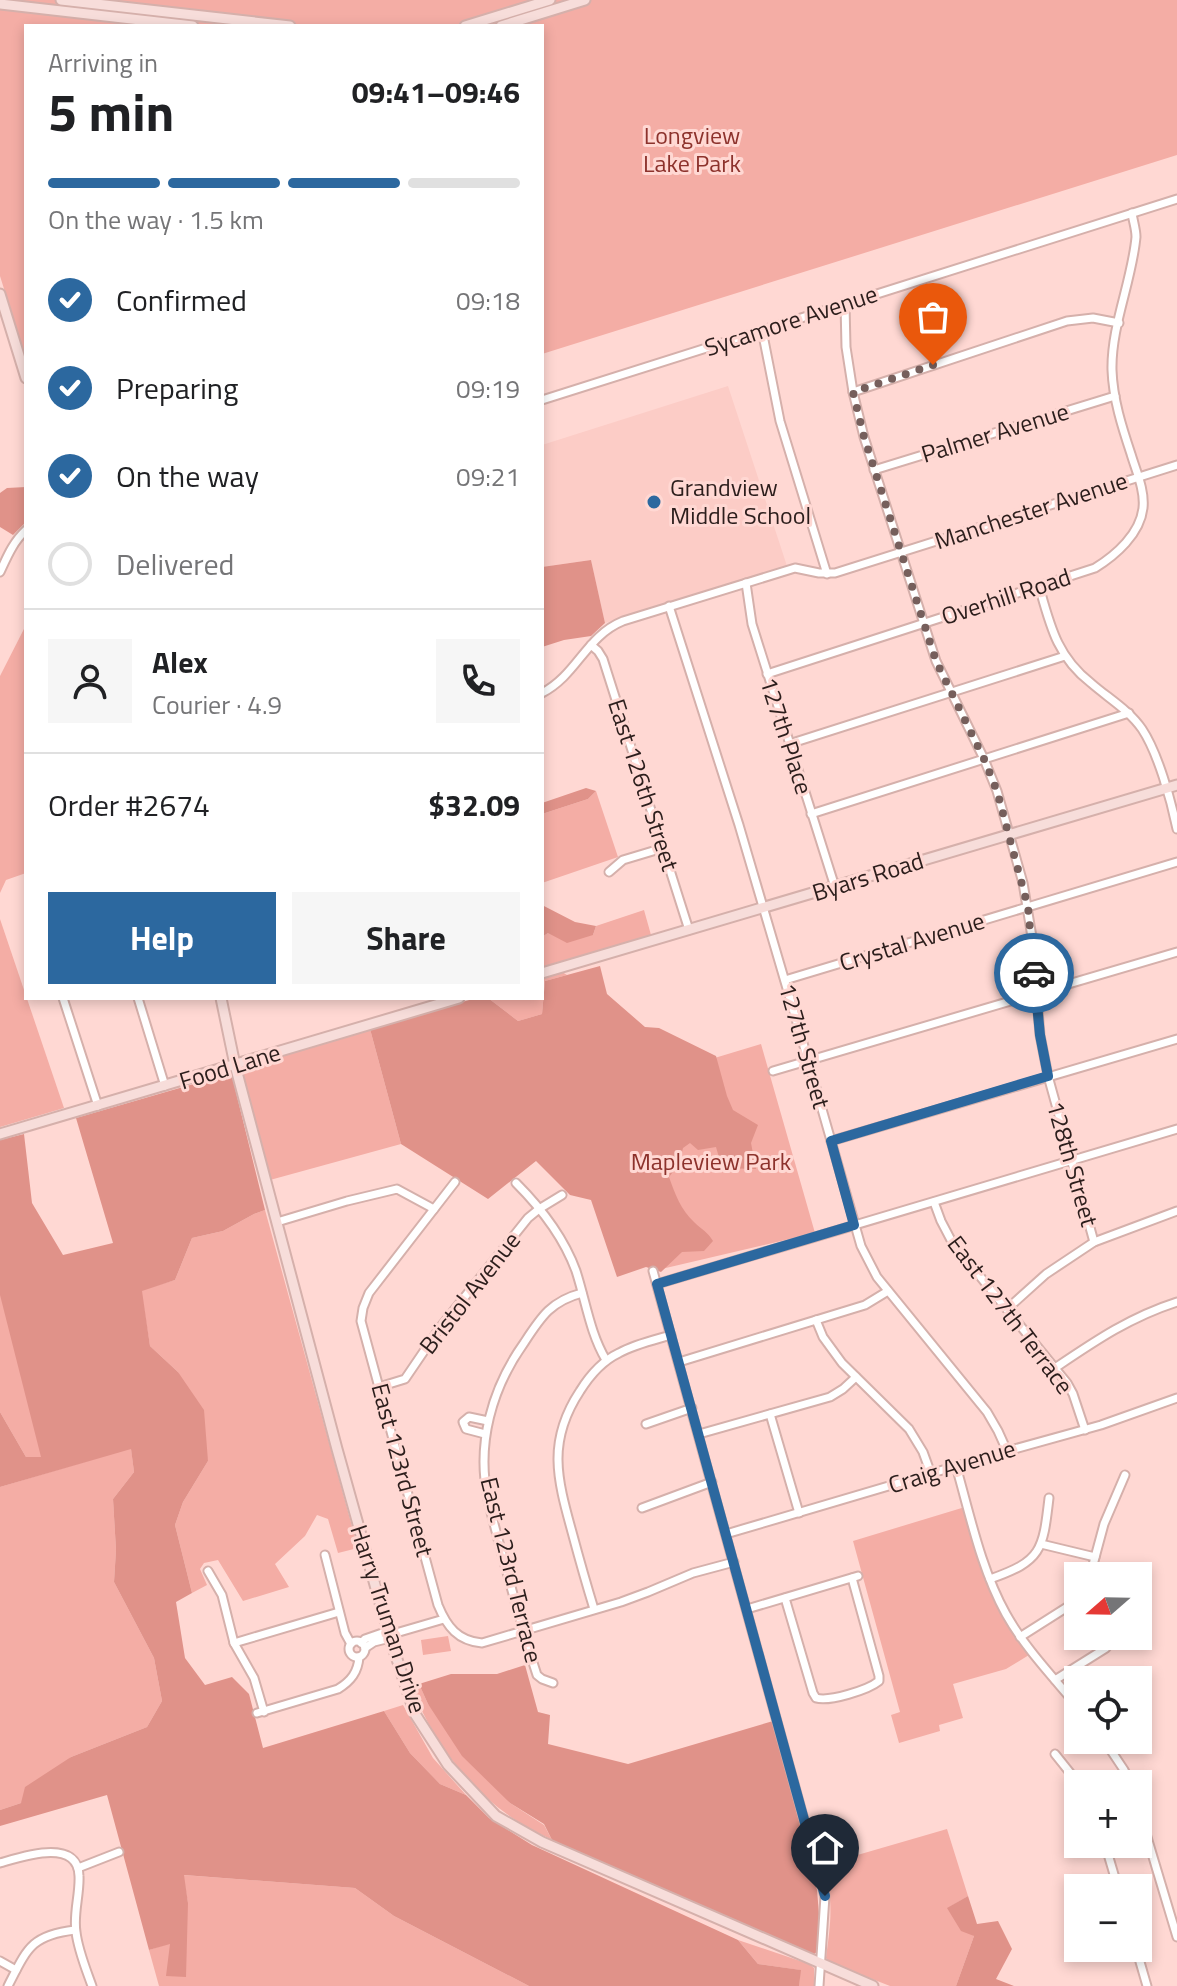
<!DOCTYPE html>
<html lang="en">
<head>
<meta charset="utf-8">
<style>
	:root { --surface:#fff; --page:#f6f6f6; --text:#202124; --muted:#757577; --line:#e0e0e0; --accent:#2c689f }
	body { margin:0; font-family:"Titillium Web",sans-serif; background:var(--page); color:var(--text); height:100vh; display:flex; flex-direction:column; font-size:30px; white-space:nowrap }
	* { box-sizing:border-box; margin:0 }
	p { font-size:26px; color:var(--muted) }
	.icon { flex:none; width:44px; height:44px; fill:none; stroke:currentColor; stroke-width:2; stroke-linecap:round; stroke-linejoin:round }
	.map { position:relative; flex:1; overflow:hidden }
	.side { position:absolute; left:24px; top:24px; width:520px; height:976px; display:flex; flex-direction:column; background:var(--surface); border-radius:0px; box-shadow:0 4px 12px #0003 }
	.side>* { flex:none }
	.needle { width:52px; rotate:250deg }
	.buttons { position:absolute; left:1064px; top:1562px; display:grid; gap:16px }
	.buttons a { display:grid; place-items:center; width:88px; height:88px; border-radius:0px; background:var(--surface); box-shadow:0 4px 12px #0003; font-size:40px }
	.pin { position:absolute; display:grid; place-items:center; width:68px; height:68px; color:#fff; margin:-82px -34px; border-radius:50% 50% 50% 0; rotate:-45deg; box-shadow:0 0 8px #0007 }
	.pin .icon { rotate:45deg }
	.courier { position:absolute; display:grid; place-items:center; width:80px; height:80px; margin:-40px; border:6px solid #2c689f; border-radius:50%; background:#fff; color:#222; box-shadow:0 2px 10px #0007 }
	.headline em { font-style:normal; font-weight:700 }
	.headline div { display:flex; flex-direction:column-reverse }
	.headline { display:flex; align-items:center; justify-content:space-between; height:136px; padding:0 24px }
	h1 { font-size:52px; font-weight:700; line-height:60px }
	.bar { display:grid; grid-template-columns:repeat(4,1fr); gap:12px 8px; align-content:center; height:96px; padding:0 24px }
	.bar i { height:10px; border-radius:6px; background:var(--line) }
	.bar .current { background:var(--accent) }
	.bar p { grid-column:span 4 }
	.line { display:flex; align-items:center; gap:20px; padding:0 24px; border-top:2px solid var(--line) }
	.line div { flex:1 }
	.round { display:grid; place-items:center; flex:none; width:84px; height:84px; border-radius:0px; background:var(--page) }
	ol { padding:0 24px; list-style:none }
	li { display:flex; align-items:center; gap:24px; height:88px }
	li p { margin-inline-start:auto }
	li .icon { padding:8px; border-radius:50%; background:var(--accent); color:#fff; stroke-width:4 }
	li:last-child { color:var(--muted) }
	li i { width:44px; height:44px; border:4px solid var(--line); border-radius:50% }
	.cta { display:flex; gap:16px; margin-top:auto; padding:16px 24px }
	.cta a { flex:1; height:92px; border-radius:0px; background:var(--accent); color:#fff; font-size:32px; font-weight:700; line-height:92px; text-align:center }
	.cta a+a { background:var(--page); color:var(--text) }
	.map>svg:first-child { display:block }
	.built { fill:#fcccc6 }
	.green { fill:#f4ada5 }
	.forest { fill:#e09289 }
	.lines { fill:none; stroke-linecap:round; stroke-linejoin:round }
	.street-casing { stroke:#d5b0ab; stroke-width:11 }
	.secondary-casing { stroke:#d5b0ab; stroke-width:13 }
	.street { stroke:#fff; stroke-width:7 }
	.secondary { stroke:#f7ddda; stroke-width:9 }
	.done { stroke:#765f5c; stroke-width:8; stroke-dasharray:0 14.4 }
	.route { stroke:#2c689f; stroke-width:10 }
	.poi-dot { fill:#2c689f; stroke:#ffd8d3; stroke-width:3 }
	.labels { text-anchor:middle; stroke-width:6; stroke-linejoin:round; paint-order:stroke }
	.park-label { font-size:24px; fill:#8d322c; stroke:#ffd8d3 }
	.street-label { font-size:24px; fill:#2c1e1c; stroke:#ffd8d3 }
	.poi-label { font-size:24px; fill:#2c1e1c; stroke:#ffd8d3; text-anchor:start }
</style>
</head>
<body>
<div class="map">
<svg width="1177" height="1986" viewBox="0 0 1177 1986">
	<rect width="100%" height="100%" fill="#ffd8d3"/>
	<polygon class="built" points="728,386 787,566 605,623 591,560 542,567 542,445"/>
	<g class="green">
		<polygon points="0,0 1177,0 1177,155 542,354 542,26 26,26 26,359 0,276"/>
		<polygon points="26,625 26,873 6,880 0,893 0,676"/>
		<polygon points="596,791 618,857 542,883 542,814 588,799"/>
		<polygon points="644,910 651,935 542,967 542,937 548,933 593,935 596,926"/>
		<polygon points="0,919 64,1108 0,1127"/>
		<polygon points="562,972 567,975 545,981 542,1014 518,1021 488,998 542,998 542,978"/>
		<polygon points="370,1029 401,1144 270,1180 241,1071 245,1066"/>
		<polygon points="761,1044 815,1233 653,1271 612,1089"/>
		<polygon points="265,1210 358,1548 338,1553 328,1519 317,1515 305,1536 275,1564 289,1587 243,1601 218,1560 204,1563 200,1569 207,1585 192,1593 175,1525 183,1502 208,1461 178,1372 150,1346 141,1290 175,1280 192,1238 223,1231 254,1214"/>
		<polygon points="0,1295 1,1295 42,1458 26,1457 0,1412"/>
		<polygon points="131,1448 134,1472 113,1499 116,1550 114,1582 154,1658 162,1701 147,1727 71,1757 21,1803 0,1810 0,1487"/>
		<polygon points="965,1507 987,1582 1001,1611 1029,1655 1006,1669 953,1684 963,1718 939,1725 940,1731 899,1743 891,1715 900,1712 853,1541"/>
		<polygon points="448,1636 451,1651 423,1655 421,1640"/>
		<path d="M419,1684L428,1704L510,1803L544,1825L552,1840C539,1833 526,1827 514,1819C467,1788 431,1738 411,1686Z"/>
		<polygon points="403,1705 433,1758 466,1795 440,1784 410,1753 384,1711"/>
		<path d="M947,1829L968,1896L948,1908L974,1936L956,1986H890L829,1962L826,1958C831,1922 834,1900 823,1865Z"/>
		<polygon points="183,1875 355,1888 394,1916 529,1986 159,1986 149,1950 170,1943 188,1903"/>
		<polygon points="738,1940 809,1964 814,1968 814,1986 799,1986 800,1970 758,1964"/>
	</g>
	<g class="forest">
		<polygon points="26,487 26,522 13,535 0,527 0,493 7,488"/>
		<polygon points="591,560 605,623 591,636 564,640 542,647 542,567"/>
		<polygon points="586,788 596,791 588,799 542,814 542,803"/>
		<polygon points="542,905 575,922 596,926 593,935 567,943 548,933 542,937"/>
		<path d="M600,966L607,994L645,1027L659,1028L716,1056L727,1096L733,1110L758,1125L751,1143L756,1169L722,1168L716,1147L698,1150L690,1143L683,1148L679,1164L669,1177C675,1194 681,1210 694,1222C701,1229 708,1232 713,1241L704,1251L682,1252L661,1272L646,1267L617,1277L591,1200L570,1195L536,1161L488,1199L401,1144L370,1029L476,998H488L518,1021L542,1014L545,981Z"/>
		<polygon points="228,1074 232,1076 265,1210 254,1214 223,1231 192,1238 175,1280 142,1291 150,1346 178,1372 204,1410 208,1461 183,1502 175,1525 192,1593 176,1602 185,1658 205,1685 232,1677 249,1694 263,1748 384,1711 410,1753 440,1784 466,1795 489,1818 532,1845 738,1940 758,1964 801,1970 799,1986 529,1986 394,1916 355,1888 184,1875 188,1903 186,1977 166,1976 170,1944 149,1950 107,1795 0,1826 0,1810 21,1803 25,1787 71,1757 147,1727 162,1701 154,1658 114,1582 116,1550 113,1499 134,1472 131,1449 0,1487 0,1412 26,1457 41,1457 0,1295 0,1140 24,1134 32,1203 63,1255 113,1243 76,1118"/>
		<polygon points="525,1665 538,1712 550,1715 548,1744 628,1764 773,1721 817,1890 819,1914 818,1951 813,1955 806,1953 552,1840 544,1824 510,1803 462,1756 428,1704 419,1684 451,1674 497,1674"/>
		<polygon points="968,1896 977,1924 998,1921 1012,1949 996,1979 1014,1986 956,1986 974,1936 961,1931 947,1908"/>
	</g>
	<g class="lines">
		<defs>
			<g id="street">
				<polyline points="845,304 846,347 853,392 864,437 936,661 984,759 997,791 1023,883 1032,937 1040,1035 1048,1076 1094,1242"/>
				<polyline points="762,330 780,421 827,574"/>
				<polyline points="853,392 1067,321 1093,318 1119,323"/>
				<polyline points="542,400 1177,199"/>
				<polyline points="874,470 1115,396"/>
				<path d="M0,572C7,557 13,542 26,530"/>
				<polyline points="746,583 752,624 835,887"/>
				<path d="M1039,586C1050,625 1057,657 1091,683C1108,698 1129,710 1142,729C1158,753 1171,800 1177,829"/>
				<polyline points="669,606 739,825 808,1060 861,1246 877,1277 987,1412 998,1431 1007,1451"/>
				<polyline points="591,645 598,651 603,659 689,930"/>
				<path d="M767,674L1095,568C1116,555 1140,534 1143,508C1145,490 1136,471 1131,454C1122,427 1113,399 1112,370C1111,326 1132,281 1136,237C1136,229 1133,221 1132,213"/>
				<path d="M542,693C577,675 586,636 623,621L795,568L819,573H835L1177,465"/>
				<polyline points="789,744 1065,656"/>
				<polyline points="811,814 1129,713"/>
				<polyline points="609,872 623,860 663,848"/>
				<polyline points="785,980 1177,862"/>
				<polyline points="63,998 98,1106"/>
				<polyline points="138,998 165,1086"/>
				<polyline points="773,1071 1177,952"/>
				<polyline points="831,1141 1177,1039"/>
				<path d="M455,1182L369,1293L363,1308L361,1321L438,1605C447,1627 458,1641 482,1643L621,1602L648,1592L693,1573L734,1562"/>
				<path d="M516,1183C541,1208 564,1238 576,1271C586,1302 590,1333 606,1360"/>
				<polyline points="934,1202 941,1221 952,1242 1067,1383 1073,1394 1085,1430"/>
				<polyline points="277,1222 347,1201 397,1189 434,1209"/>
				<polyline points="653,1271 825,1896 819,1986"/>
				<polyline points="657,1284 1177,1129"/>
				<polyline points="1007,1309 1046,1274 1094,1242 1177,1211"/>
				<polyline points="816,1320 823,1337 842,1363 909,1429 923,1452 931,1474"/>
				<polyline points="679,1362 865,1305 888,1291"/>
				<path d="M1055,1368C1095,1341 1130,1317 1177,1302"/>
				<polyline points="379,1387 405,1379 439,1329 528,1218 539,1209 562,1195"/>
				<polyline points="770,1414 799,1513"/>
				<polyline points="646,1424 692,1408"/>
				<polyline points="485,1434 466,1429 463,1422 469,1417 488,1421"/>
				<polyline points="699,1434 830,1397 843,1389 856,1377"/>
				<path d="M956,1466C970,1515 981,1569 1006,1614C1025,1648 1053,1677 1078,1707"/>
				<polyline points="642,1508 712,1482"/>
				<polyline points="726,1534 1007,1451 1101,1425 1177,1398"/>
				<polyline points="1041,1544 1095,1557"/>
				<polyline points="325,1555 345,1633 351,1644"/>
				<polyline points="208,1571 222,1595 234,1643 254,1678 264,1712"/>
				<polyline points="1090,1576 1104,1524 1125,1475"/>
				<path d="M990,1579C1042,1561 1043,1550 1049,1498"/>
				<path d="M785,1598L813,1693L816,1698C829,1702 868,1690 879,1681V1676L852,1578"/>
				<path d="M594,1609C586,1583 579,1558 572,1532C557,1478 547,1441 580,1391C590,1375 602,1361 619,1353C635,1344 654,1340 671,1335"/>
				<polyline points="747,1609 858,1576"/>
				<polyline points="389,1635 444,1619"/>
				<polyline points="1020,1637 1072,1604 1078,1598"/>
				<circle cx="357" cy="1649" r="8"/>
				<polyline points="234,1643 339,1612"/>
				<polyline points="361,1643 365,1639 388,1631"/>
				<polyline points="365,1648 374,1642 390,1638"/>
				<polyline points="1055,1680 1106,1648 1115,1636"/>
				<path d="M553,1683L542,1679L537,1675C524,1636 514,1597 503,1558C498,1538 492,1518 488,1499C476,1444 492,1388 524,1343C541,1317 551,1301 582,1293"/>
				<path d="M257,1713L338,1689C351,1681 358,1672 359,1657"/>
				<polyline points="1104,1740 1124,1770 1131,1784"/>
				<polyline points="1055,1754 1079,1784"/>
				<polyline points="1138,1807 1177,1937"/>
				<polyline points="1105,1844 1118,1888"/>
				<path d="M0,1863C21,1857 78,1837 79,1876C80,1894 73,1914 76,1932C78,1950 86,1969 92,1986"/>
				<polyline points="78,1868 119,1852"/>
				<polyline points="1136,1948 1147,1986"/>
				<polyline points="0,1961 16,1970"/>
				<path d="M8,1986C27,1949 31,1935 75,1930"/>
			</g>
			<g id="secondary">
				<polyline points="61,0 290,26"/>
				<polyline points="0,4 193,26"/>
				<polyline points="465,26 550,0"/>
				<polyline points="501,26 585,0"/>
				<polyline points="0,294 26,378"/>
				<polyline points="542,973 1177,785"/>
				<polyline points="221,998 235,1065 337,1449 389,1635 415,1714 448,1765 496,1816 542,1842 873,1986"/>
				<polyline points="0,1134 459,998"/>
			</g>
		</defs>
		<use href="#street" class="street-casing"/>
		<use href="#secondary" class="secondary-casing"/>
		<use href="#street" class="street"/>
		<use href="#secondary" class="secondary"/>
	</g>
	<g class="lines">
		<polyline class="done" points="933,365 853,392 864,437 936,661 984,759 997,791 1028,907 1034,973"/>
		<polyline class="route" points="825,1896 657,1284 854,1225 831,1141 1048,1076 1040,1035 1034,973"/>
	</g>
	<circle class="poi-dot" cx="654" cy="502" r="8"/>
	<g class="labels">
		<g class="park-label">
			<text x="692" y="144">Longview<tspan x="692" dy="28">Lake Park</tspan></text>
			<text x="711" y="1170">Mapleview Park</text>
		</g>
		<g class="street-label">
			<text transform="translate(791 321) rotate(-18)" y="8">Sycamore Avenue</text>
			<text transform="translate(995 433) rotate(-17)" y="8">Palmer Avenue</text>
			<text transform="translate(1031 511) rotate(-18)" y="8">Manchester Avenue</text>
			<text transform="translate(1006 597) rotate(-18)" y="8">Overhill Road</text>
			<text transform="translate(786 736) rotate(72)" y="8">127th Place</text>
			<text transform="translate(643 785) rotate(72)" y="8">East 126th Street</text>
			<text transform="translate(868 877) rotate(-17)" y="8">Byars Road</text>
			<text transform="translate(912 942) rotate(-17)" y="8">Crystal Avenue</text>
			<text transform="translate(804 1046) rotate(74)" y="8">127th Street</text>
			<text transform="translate(230 1067) rotate(-17)" y="8">Food Lane</text>
			<text transform="translate(1072 1164) rotate(74)" y="8">128th Street</text>
			<text transform="translate(470 1293) rotate(-52)" y="8">Bristol Avenue</text>
			<text transform="translate(1010 1315) rotate(53)" y="8">East 127th Terrace</text>
			<text transform="translate(952 1467) rotate(-17)" y="8">Craig Avenue</text>
			<text transform="translate(402 1470) rotate(75)" y="8">East 123rd Street</text>
			<text transform="translate(511 1570) rotate(76)" y="8">East 123rd Terrace</text>
			<text transform="translate(388 1619) rotate(72)" y="8">Harry Truman Drive</text>
		</g>
		<g class="poi-label">
			<text x="670" y="496">Grandview<tspan x="670" dy="28">Middle School</tspan></text>
		</g>
	</g>
</svg>
<div class="buttons">
<a><svg class="needle" viewBox="-14 -14 28 28"><path d="M0-13l5 13h-10z" fill="#e53935"/><path d="M0 13l5-13h-10z" fill="#757577"/></svg></a>
<a><svg class="icon" aria-label="locate" viewBox="0 0 24 24"><circle cx="12" cy="12" r="6"/><path d="M12 2v4M12 18v4M2 12h4M18 12h4"/></svg></a>
<a>+</a>
<a>−</a>
</div>
<div class="pin" style="left:933px;top:365px;background:#ea580c"><svg class="icon" aria-label="bag" viewBox="0 0 24 24"><path d="M5 8h14l-1 12H6zM9 8a3 3 0 0 1 6 0"/></svg></div>
<div class="pin" style="left:825px;top:1896px;background:#1f2937"><svg class="icon" aria-label="home" viewBox="0 0 24 24"><path d="M3 11l9-7 9 7M6 9v11h12V9"/></svg></div>
<div class="courier" style="left:1034px;top:973px"><svg class="icon" aria-label="car" viewBox="0 0 24 24"><path d="M5 17H2v-5l4-1 3-4h7l3 4 3 1v5h-3M9 17h6M6 11h13"/><circle cx="7" cy="17" r="2"/><circle cx="17" cy="17" r="2"/></svg></div>
<section class="side">
<div class="headline"><div><h1>5 min</h1><p>Arriving in</p></div><em>09:41–09:46</em></div>
<div class="bar"><i class="current"></i><i class="current"></i><i class="current"></i><i></i><p>On the way · 1.5 km</p></div>
<ol>
<li><svg class="icon" aria-label="check" viewBox="0 0 24 24"><path d="M5 12l5 5 9-10"/></svg>Confirmed<p>09:18</p></li>
<li><svg class="icon" aria-label="check" viewBox="0 0 24 24"><path d="M5 12l5 5 9-10"/></svg>Preparing<p>09:19</p></li>
<li><svg class="icon" aria-label="check" viewBox="0 0 24 24"><path d="M5 12l5 5 9-10"/></svg>On the way<p>09:21</p></li>
<li><i></i>Delivered</li>
</ol>
<div class="line" style="height:144px"><a class="round"><svg class="icon" aria-label="person" viewBox="0 0 24 24"><circle cx="12" cy="8" r="4"/><path d="M4 21q1-7 8-7t8 7"/></svg></a><div><b>Alex</b><p>Courier · 4.9</p></div><a class="round"><svg class="icon" aria-label="phone" viewBox="0 0 24 24"><path d="M5 4h4l2 5-3 2q2 4 5 5l2-3 5 2v4C11 20 4 13 5 4z"/></svg></a></div>
<div class="line" style="height:104px"><div>Order #2674</div><b>$32.09</b></div>
<div class="cta"><a>Help</a><a>Share</a></div>
</section>
</div>
</body>
</html>
